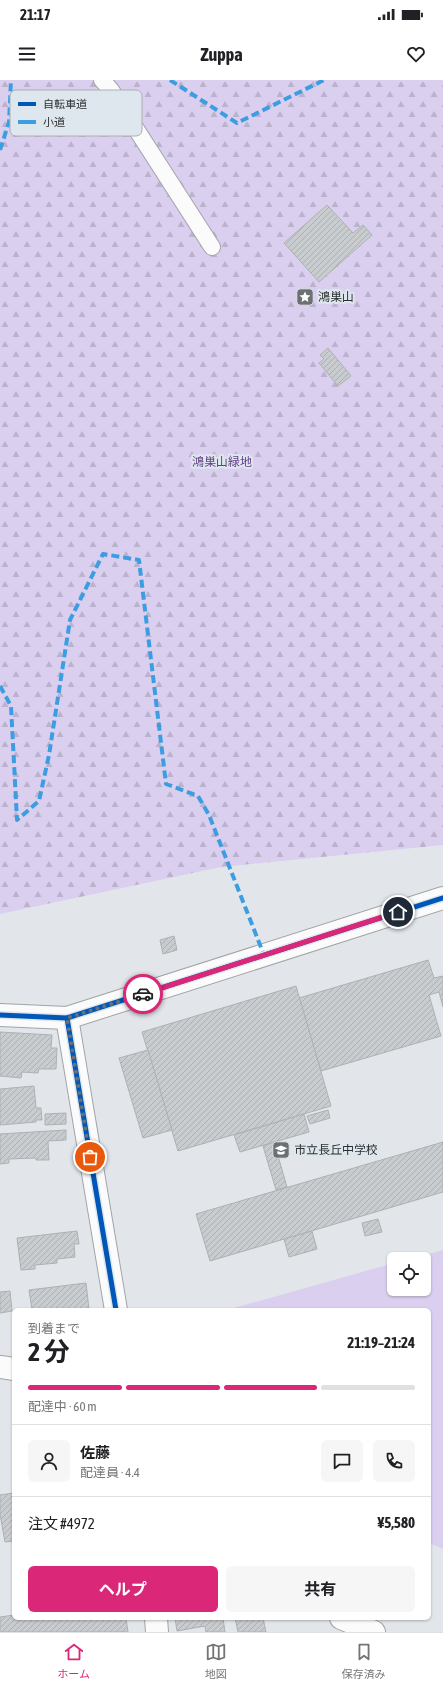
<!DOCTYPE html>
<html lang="ja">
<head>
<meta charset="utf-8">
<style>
	:root { --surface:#fff; --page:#f6f6f6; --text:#202124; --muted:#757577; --line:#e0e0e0; --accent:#db2777 }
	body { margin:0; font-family:"Asap Condensed","Noto Sans JP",sans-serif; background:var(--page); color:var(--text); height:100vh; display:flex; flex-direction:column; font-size:15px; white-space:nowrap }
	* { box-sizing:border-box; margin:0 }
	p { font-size:13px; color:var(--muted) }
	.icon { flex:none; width:22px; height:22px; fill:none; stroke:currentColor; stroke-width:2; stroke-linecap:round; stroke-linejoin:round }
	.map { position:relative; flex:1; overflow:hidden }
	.drawer { position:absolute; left:12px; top:1228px; width:419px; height:312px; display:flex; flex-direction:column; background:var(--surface); border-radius:6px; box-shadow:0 1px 3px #0004 }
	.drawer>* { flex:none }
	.tools { position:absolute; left:387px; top:1172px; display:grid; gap:8px }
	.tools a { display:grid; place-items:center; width:44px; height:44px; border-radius:6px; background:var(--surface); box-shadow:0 1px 3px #0004; font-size:20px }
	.pin { position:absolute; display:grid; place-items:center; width:34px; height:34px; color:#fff; margin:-17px; border:2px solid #fff; border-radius:50%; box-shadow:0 1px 4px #0007 }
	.courier { position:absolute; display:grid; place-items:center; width:40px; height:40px; margin:-20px; border:3px solid #db2777; border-radius:50%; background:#fff; color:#222; box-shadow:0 1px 5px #0007 }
	.headline em { font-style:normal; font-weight:700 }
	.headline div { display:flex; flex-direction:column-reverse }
	.headline { display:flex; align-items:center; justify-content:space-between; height:68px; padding:0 16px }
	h1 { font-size:26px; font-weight:700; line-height:30px }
	.bar { display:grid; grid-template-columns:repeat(4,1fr); gap:6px 4px; align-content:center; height:48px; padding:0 16px }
	.bar i { height:5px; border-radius:3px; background:var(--line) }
	.bar .selected { background:var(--accent) }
	.bar p { grid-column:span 4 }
	.line { display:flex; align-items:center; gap:10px; padding:0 16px; border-top:1px solid var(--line) }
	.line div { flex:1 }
	.round { display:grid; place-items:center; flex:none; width:42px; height:42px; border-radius:6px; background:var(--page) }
	.action { display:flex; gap:8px; margin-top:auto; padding:8px 16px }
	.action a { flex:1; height:46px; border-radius:6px; background:var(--accent); color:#fff; font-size:16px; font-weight:700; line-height:46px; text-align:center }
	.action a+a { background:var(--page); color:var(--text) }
	.status { display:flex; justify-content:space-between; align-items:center; height:28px; padding:0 20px; background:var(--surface); direction:ltr }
	.status svg { height:11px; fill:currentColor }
	header { display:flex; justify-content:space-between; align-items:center; height:52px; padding:0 16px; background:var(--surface); font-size:18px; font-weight:700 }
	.menu { display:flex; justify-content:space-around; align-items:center; height:56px; border-top:1px solid var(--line); background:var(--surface); font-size:11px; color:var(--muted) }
	.menu a { display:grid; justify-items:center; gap:2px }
	.menu .selected { color:var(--accent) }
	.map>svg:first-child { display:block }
	.forest { fill:url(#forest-firs) }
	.pitch { fill:#dacfef }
	.building { fill:url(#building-hatch); stroke:#adb1b3 }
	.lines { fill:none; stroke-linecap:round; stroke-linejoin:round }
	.service-casing { stroke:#a1a5a7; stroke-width:18 }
	.minor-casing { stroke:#a1a5a7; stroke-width:24 }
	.tertiary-casing { stroke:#a1a5a7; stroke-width:24 }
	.service { stroke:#fbfbfc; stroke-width:16 }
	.minor { stroke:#fbfbfc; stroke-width:22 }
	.tertiary { stroke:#fbfbfc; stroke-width:22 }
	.quiet { stroke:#3d9de2; stroke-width:4; stroke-dasharray:8 4; stroke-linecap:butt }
	.cycleway-casing { stroke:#dee7ed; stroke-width:8 }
	.cycleway { stroke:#0057b8; stroke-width:5 }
	.done { stroke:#6c7073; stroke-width:4; stroke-dasharray:0 7.2 }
	.route { stroke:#db2777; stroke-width:5 }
	.labels { text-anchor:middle; stroke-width:4; stroke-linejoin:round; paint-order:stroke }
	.poi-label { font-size:12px; fill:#2d3033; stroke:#dee7ed; text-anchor:start }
	.park-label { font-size:12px; fill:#633f88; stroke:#dee7ed }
	.key { fill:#dee7ed; stroke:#a9b0b5; stroke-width:1 }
	.key-label { font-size:11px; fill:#2d3033 }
</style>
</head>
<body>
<div class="status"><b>21:17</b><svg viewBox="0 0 49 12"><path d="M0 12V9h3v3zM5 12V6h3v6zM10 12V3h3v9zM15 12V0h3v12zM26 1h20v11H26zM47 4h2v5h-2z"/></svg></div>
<header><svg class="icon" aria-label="menu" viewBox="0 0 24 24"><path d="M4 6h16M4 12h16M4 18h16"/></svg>Zuppa<svg class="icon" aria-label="heart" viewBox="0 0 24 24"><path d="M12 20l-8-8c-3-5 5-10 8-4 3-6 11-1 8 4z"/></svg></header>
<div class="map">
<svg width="443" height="1552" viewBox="0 0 443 1552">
	<defs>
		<pattern id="forest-firs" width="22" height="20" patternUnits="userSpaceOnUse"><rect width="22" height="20" fill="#dacfef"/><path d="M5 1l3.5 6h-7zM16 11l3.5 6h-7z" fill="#bbb2cd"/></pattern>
		<pattern id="building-hatch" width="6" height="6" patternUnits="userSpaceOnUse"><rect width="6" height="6" fill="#c9cccf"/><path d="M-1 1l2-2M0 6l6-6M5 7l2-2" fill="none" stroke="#adb0b2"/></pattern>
	</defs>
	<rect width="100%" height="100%" fill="#e2e6ea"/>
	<polygon class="forest" points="0,0 443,0 443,765 221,787 0,834"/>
	<polygon class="pitch" points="443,1170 443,1469 429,1463 429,1230 227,1230 394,1183 394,1209 424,1209 424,1179 409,1179"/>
	<g class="building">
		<polygon points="327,125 353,153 363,145 372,155 319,202 284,163"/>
		<polygon points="328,268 351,296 338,306 319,283 324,279 320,275"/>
		<polygon points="174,856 177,870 163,874 160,860"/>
		<polygon points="428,880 434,898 443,896 443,927 439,912 429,915 441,956 321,991 299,918"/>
		<polygon points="296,906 331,1026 178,1071 142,952"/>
		<polygon points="0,952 52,955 51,968 57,968 56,989 39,989 38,993 22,992 21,998 0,996"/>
		<polygon points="148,970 172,1050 143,1058 119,978"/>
		<polygon points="34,1006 36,1028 41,1028 42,1040 36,1040 36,1042 0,1045 0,1009"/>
		<polygon points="328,1030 330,1038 310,1044 307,1036"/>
		<polygon points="66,1033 66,1044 45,1045 45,1034"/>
		<polygon points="304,1034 309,1052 240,1072 234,1055"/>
		<polygon points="66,1050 66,1060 48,1061 49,1080 36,1080 36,1078 9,1079 9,1083 0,1084 0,1054"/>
		<polygon points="274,1062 287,1107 276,1110 263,1066"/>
		<polygon points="443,1062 443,1112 210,1181 196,1134"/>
		<polygon points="378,1139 382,1152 365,1156 362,1143"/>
		<polygon points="77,1151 79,1164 74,1164 75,1177 57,1179 57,1183 35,1185 35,1189 21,1190 17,1158"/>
		<polygon points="312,1151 317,1169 289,1177 284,1159"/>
		<polygon points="86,1203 89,1229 32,1230 29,1210"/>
		<polygon points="10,1211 12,1231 0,1233 0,1212"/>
		<polygon points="14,1413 14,1461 5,1462 0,1434 0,1415"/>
		<polygon points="14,1535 14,1538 126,1538 128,1552 0,1552 0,1537"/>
		<polygon points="175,1538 223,1538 225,1552 206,1552 205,1546 177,1551"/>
		<polygon points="235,1538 263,1538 266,1552 238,1552"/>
	</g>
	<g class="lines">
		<defs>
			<polyline id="service" points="102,0 111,10 212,167"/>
			<g id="minor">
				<polyline points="67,938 116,1230"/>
				<polyline points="0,1287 14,1289"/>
				<polyline points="156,1538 157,1552"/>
				<polyline points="341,1538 374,1552"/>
			</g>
			<polyline id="tertiary" points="0,935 67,938 443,818"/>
		</defs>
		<use href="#service" class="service-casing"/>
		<use href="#minor" class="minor-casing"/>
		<use href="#tertiary" class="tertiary-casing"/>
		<use href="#service" class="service"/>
		<use href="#minor" class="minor"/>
		<use href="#tertiary" class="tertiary"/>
		<g class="quiet">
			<polyline points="170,0 237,43 324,0"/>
			<polyline points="0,70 9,42 11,0"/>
			<polyline points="0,606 11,626 17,740 39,721 49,675 70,540 103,474 139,480 166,704 198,716 209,735 264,875"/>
		</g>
		<defs>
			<g id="cycleway">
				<polyline points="0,935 67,938 443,818"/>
				<polyline points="67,938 116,1230"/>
			</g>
		</defs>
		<use href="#cycleway" class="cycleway-casing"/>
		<use href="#cycleway" class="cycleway"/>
	</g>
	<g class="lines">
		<polyline class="done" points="90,1077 67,938 143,914"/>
		<polyline class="route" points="143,914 398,832"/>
	</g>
	<defs>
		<symbol id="sight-square" viewBox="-11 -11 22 22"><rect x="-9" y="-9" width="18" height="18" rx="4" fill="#6c7073" stroke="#dee7ed"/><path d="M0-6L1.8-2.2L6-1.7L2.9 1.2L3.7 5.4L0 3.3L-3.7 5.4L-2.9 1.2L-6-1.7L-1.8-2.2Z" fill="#fff"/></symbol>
		<symbol id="school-square" viewBox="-11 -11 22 22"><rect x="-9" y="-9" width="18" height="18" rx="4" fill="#6c7073" stroke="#dee7ed"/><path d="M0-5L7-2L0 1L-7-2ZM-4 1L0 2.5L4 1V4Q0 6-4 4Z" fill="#fff"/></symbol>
	</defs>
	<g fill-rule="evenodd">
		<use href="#sight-square" x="295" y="207" width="20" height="20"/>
		<use href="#school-square" x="271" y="1060" width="20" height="20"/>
	</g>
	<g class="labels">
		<g class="poi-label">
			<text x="318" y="221">鴻巣山</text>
			<text x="294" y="1074">市立長丘中学校</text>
		</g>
		<g class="park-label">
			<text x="222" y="386">鴻巣山緑地</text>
		</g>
	</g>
	<rect x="10" y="10" width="132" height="46" rx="6" class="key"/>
	<rect x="18" y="22" width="18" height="4" fill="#0057b8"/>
	<rect x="18" y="40" width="18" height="4" fill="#3d9de2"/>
	<g class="key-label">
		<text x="43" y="28">自転車道</text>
		<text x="43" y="46">小道</text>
	</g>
</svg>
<div class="tools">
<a><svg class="icon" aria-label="locate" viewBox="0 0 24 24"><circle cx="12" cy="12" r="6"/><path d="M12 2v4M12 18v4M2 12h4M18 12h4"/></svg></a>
</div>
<div class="pin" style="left:90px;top:1077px;background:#ea580c"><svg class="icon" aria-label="bag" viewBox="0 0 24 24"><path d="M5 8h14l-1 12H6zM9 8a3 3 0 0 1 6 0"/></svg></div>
<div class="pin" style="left:398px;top:832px;background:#1f2937"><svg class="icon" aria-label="home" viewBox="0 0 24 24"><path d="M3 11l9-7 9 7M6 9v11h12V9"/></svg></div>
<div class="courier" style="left:143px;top:914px"><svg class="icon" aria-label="car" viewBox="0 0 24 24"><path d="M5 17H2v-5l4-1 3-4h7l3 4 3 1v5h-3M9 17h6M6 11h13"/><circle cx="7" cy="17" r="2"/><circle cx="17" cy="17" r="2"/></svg></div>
<section class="drawer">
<div class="headline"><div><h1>2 分</h1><p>到着まで</p></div><em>21:19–21:24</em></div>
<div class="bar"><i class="selected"></i><i class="selected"></i><i class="selected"></i><i></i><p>配達中 · 60 m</p></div>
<div class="line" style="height:72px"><a class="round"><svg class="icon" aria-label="person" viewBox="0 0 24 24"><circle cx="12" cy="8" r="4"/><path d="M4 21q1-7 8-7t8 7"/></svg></a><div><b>佐藤</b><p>配達員 · 4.4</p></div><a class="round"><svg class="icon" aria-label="chat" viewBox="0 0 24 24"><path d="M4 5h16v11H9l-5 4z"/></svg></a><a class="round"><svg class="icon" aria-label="phone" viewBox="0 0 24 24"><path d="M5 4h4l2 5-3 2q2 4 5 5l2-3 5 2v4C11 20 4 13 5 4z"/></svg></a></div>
<div class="line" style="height:52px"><div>注文 #4972</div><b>¥5,580</b></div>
<div class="action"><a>ヘルプ</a><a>共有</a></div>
</section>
</div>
<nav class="menu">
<a class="selected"><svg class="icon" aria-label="home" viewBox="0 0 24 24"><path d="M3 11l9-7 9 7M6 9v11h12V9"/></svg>ホーム</a>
<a><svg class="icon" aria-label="map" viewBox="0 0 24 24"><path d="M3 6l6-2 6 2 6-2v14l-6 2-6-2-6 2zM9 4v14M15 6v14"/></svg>地図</a>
<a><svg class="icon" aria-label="saved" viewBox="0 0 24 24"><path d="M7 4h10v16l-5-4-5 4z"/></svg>保存済み</a>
</nav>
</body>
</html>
